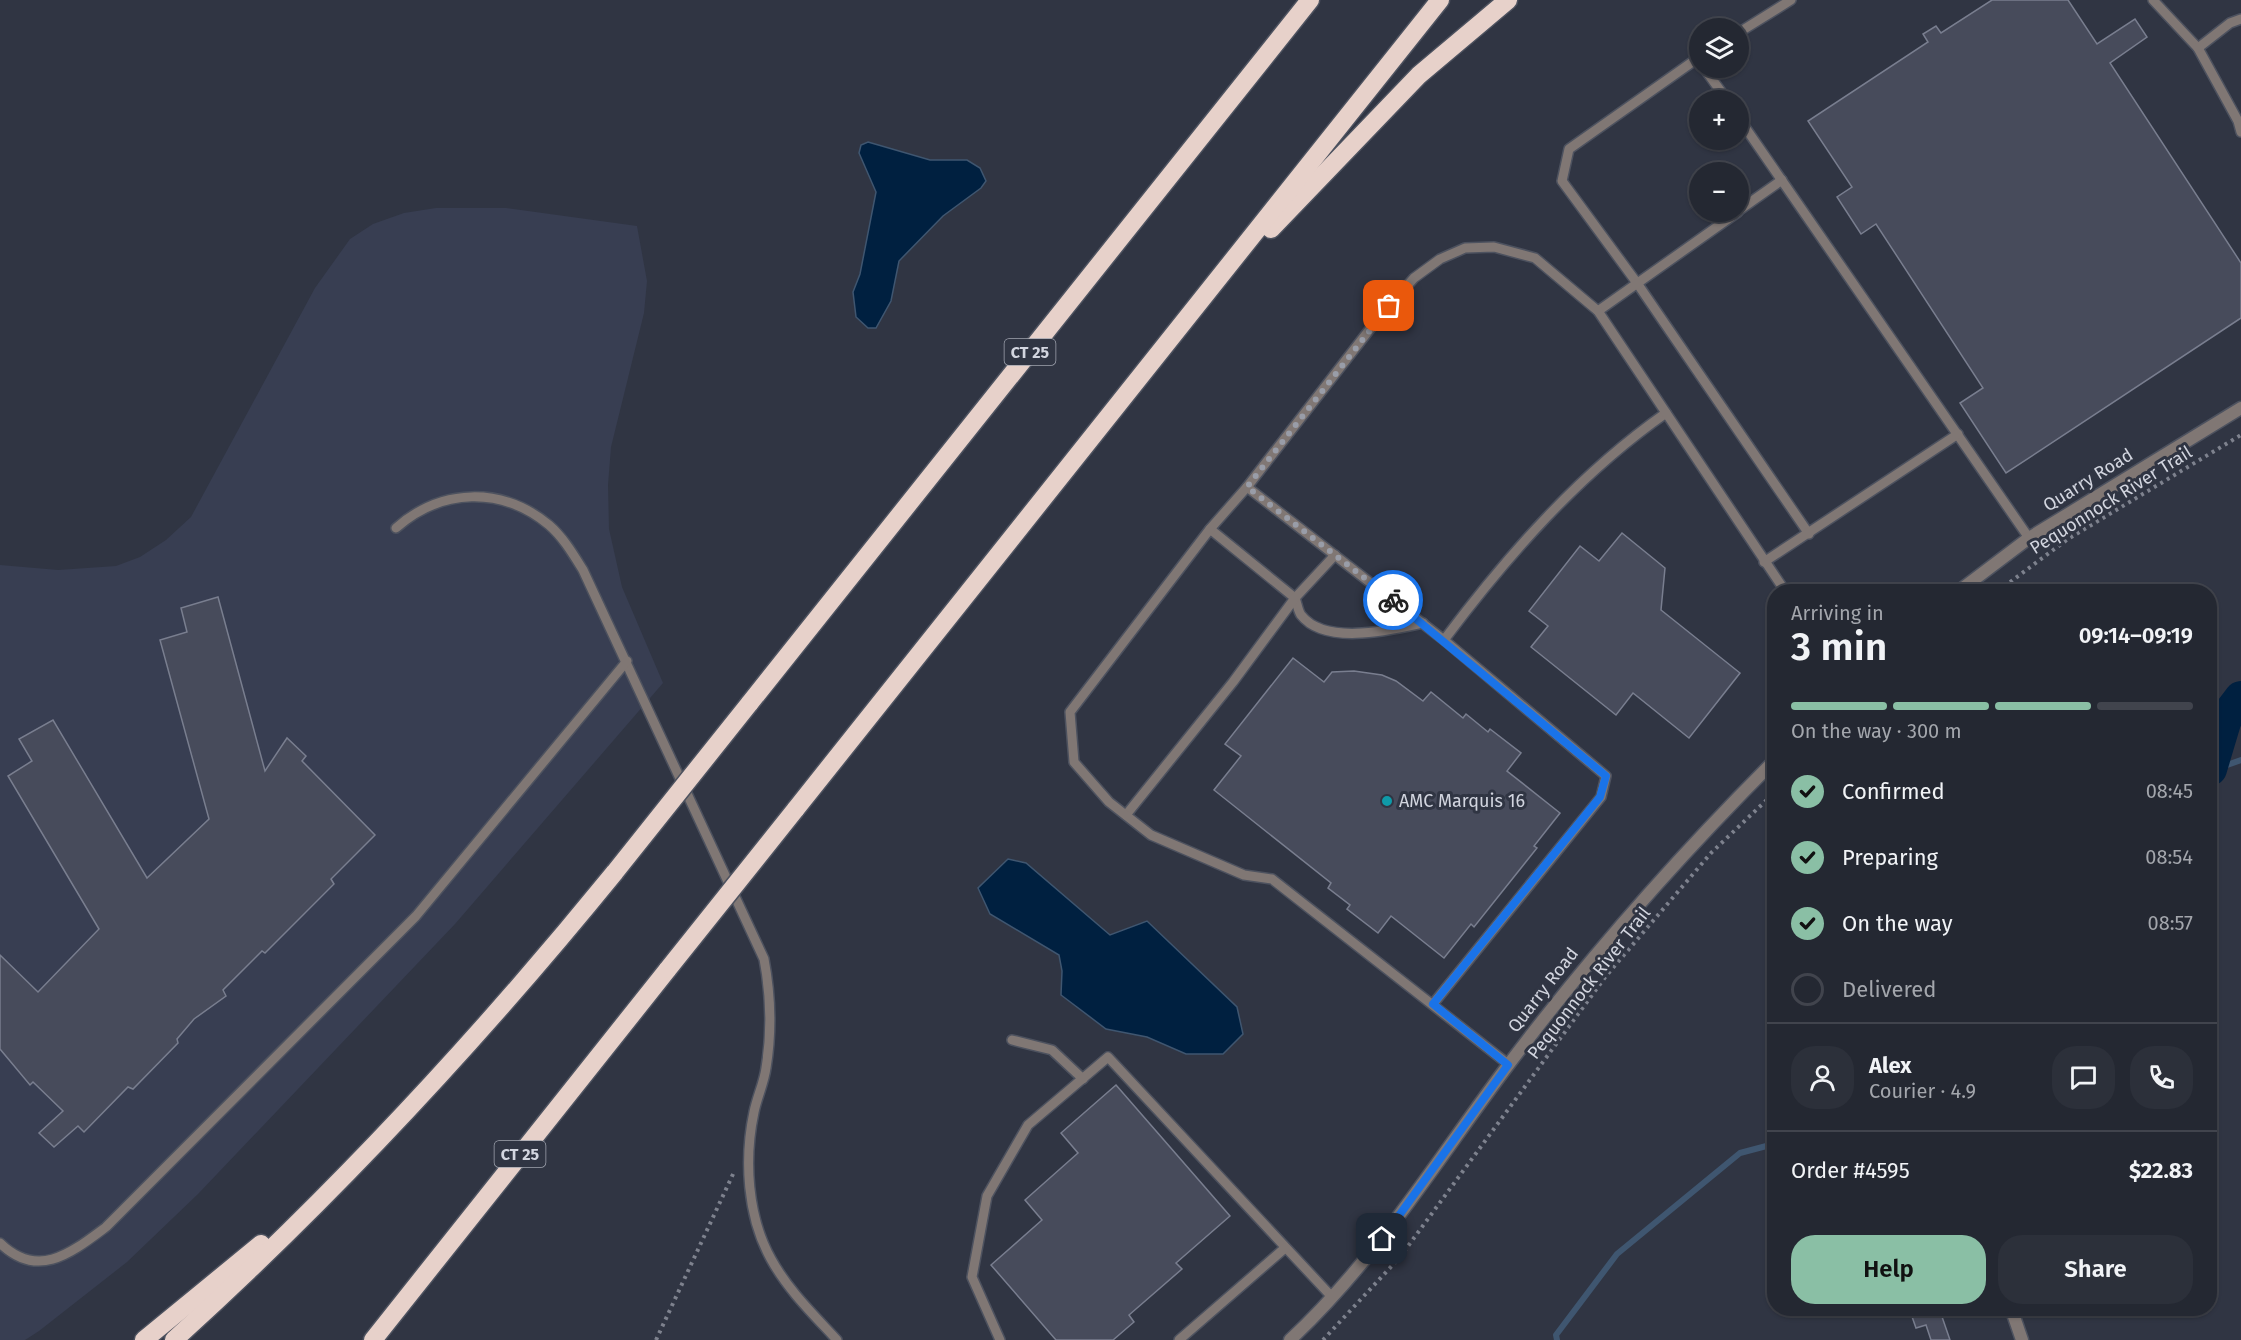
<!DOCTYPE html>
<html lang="en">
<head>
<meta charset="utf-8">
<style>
	:root { --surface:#242832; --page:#2c303a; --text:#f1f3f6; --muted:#a3a6ac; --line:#41444d; --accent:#8abfa5 }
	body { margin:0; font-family:"Fira Sans",sans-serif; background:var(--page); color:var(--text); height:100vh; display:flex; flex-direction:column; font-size:22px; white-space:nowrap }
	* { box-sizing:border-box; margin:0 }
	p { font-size:20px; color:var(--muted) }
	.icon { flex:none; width:33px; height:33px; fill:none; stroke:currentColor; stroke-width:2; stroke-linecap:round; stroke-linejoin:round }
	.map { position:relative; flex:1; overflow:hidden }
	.sheet { position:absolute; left:1767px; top:584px; width:450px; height:732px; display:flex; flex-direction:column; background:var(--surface); border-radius:24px; box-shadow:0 2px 4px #0004,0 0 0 2px var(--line) }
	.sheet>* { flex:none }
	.tools { position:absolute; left:1689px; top:18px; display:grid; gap:12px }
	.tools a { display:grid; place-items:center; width:60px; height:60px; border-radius:50%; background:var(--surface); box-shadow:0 2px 4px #0004,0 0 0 2px var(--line); font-size:30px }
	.pin { position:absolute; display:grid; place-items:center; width:51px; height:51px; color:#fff; margin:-26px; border-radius:12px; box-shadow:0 3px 9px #0006 }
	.courier { position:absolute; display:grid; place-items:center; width:60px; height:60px; margin:-30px; border:4px solid #1a73e8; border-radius:50%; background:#fff; color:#222; box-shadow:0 2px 8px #0007 }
	.overview em { font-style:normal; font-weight:600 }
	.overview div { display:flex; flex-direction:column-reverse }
	.overview { display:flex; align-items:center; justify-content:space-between; height:102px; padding:0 24px }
	h1 { font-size:39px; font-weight:600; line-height:45px }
	.bar { display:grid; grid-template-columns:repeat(4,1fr); gap:9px 6px; align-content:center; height:72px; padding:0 24px }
	.bar i { height:8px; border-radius:4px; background:var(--line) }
	.bar .selected { background:var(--accent) }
	.bar p { grid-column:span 4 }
	.line { display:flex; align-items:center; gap:15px; padding:0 24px; border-top:2px solid var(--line) }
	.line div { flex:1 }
	.round { display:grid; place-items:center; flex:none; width:63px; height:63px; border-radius:24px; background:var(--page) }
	ol { padding:0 24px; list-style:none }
	li { display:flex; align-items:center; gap:18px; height:66px }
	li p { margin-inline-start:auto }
	li .icon { padding:6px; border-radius:50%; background:var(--accent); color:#111; stroke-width:4 }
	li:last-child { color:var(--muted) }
	li i { width:33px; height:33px; border:3px solid var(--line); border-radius:50% }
	.action { display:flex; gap:12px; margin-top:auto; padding:12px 24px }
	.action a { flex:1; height:69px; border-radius:24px; background:var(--accent); color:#111; font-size:24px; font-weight:600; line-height:69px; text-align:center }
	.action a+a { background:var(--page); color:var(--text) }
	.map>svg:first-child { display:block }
	.built { fill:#383e52 }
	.water { fill:#002040; stroke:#3f5670; stroke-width:1.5 }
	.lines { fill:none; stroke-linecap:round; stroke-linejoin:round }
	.stream { stroke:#3f5670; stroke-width:6 }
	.river { stroke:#002040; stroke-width:34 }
	.building { fill:#474b5b; stroke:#797e8f; stroke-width:1.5 }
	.lane-casing { stroke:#4d525f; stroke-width:12 }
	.street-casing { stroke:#4d525f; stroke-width:15 }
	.highway-casing { stroke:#4d525f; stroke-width:21 }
	.path { stroke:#7e828e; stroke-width:4; stroke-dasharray:3 4.5; stroke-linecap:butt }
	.lane { stroke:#807774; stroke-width:9 }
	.street { stroke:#807774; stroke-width:12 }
	.highway { stroke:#e7d1ca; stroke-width:18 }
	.highway-bridge-casing { stroke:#4d525f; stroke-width:21; stroke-linecap:butt }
	.highway-bridge { stroke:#e7d1ca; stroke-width:18 }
	.done { stroke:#999da8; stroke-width:6; stroke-dasharray:0 10.8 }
	.route { stroke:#1a73e8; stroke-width:8 }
	.culture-dot { fill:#0f9aa8; stroke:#303543; stroke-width:2 }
	.labels { text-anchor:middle; stroke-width:6; stroke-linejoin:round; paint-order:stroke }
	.shield { fill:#303543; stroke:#a1a5b0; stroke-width:1.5 }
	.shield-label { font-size:16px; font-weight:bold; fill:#d2d5df }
	.street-label { font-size:18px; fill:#d2d5df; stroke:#303543 }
	.poi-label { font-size:18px; fill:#d2d5df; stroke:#303543; text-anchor:start }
</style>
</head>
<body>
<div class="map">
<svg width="2241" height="1340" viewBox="0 0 2241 1340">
	<rect width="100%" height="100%" fill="#303543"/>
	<polygon class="built" points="436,208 506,208 637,226 647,281 644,313 611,447 608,485 609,529 622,587 663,683 455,924 198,1194 127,1262 39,1331 25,1340 0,1340 0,565 58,570 116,566 140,557 166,540 191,517 315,288 350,239 373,224 404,213"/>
	<g class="water">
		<polygon points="868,142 930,160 967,160 980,168 986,181 981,188 943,216 899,261 891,301 876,328 868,328 856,317 853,292 860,274 876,192 859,153 861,145"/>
		<polygon points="1008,859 1026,863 1110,935 1147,921 1237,1007 1243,1034 1223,1054 1186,1054 1147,1037 1106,1029 1061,995 1062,971 1059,955 990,914 978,888"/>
	</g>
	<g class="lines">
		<g class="stream">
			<polyline points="2210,771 2241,760"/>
			<polyline points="1557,1340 1556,1335 1617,1254 1740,1153 1774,1144"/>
		</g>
		<polyline class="river" points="2210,769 2225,719 2241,698"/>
	</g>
	<g class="building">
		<polygon points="1992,0 2068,0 2097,44 2135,19 2147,37 2110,63 2241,263 2241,318 2006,473 1960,403 1983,388 1876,224 1861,234 1837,197 1852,187 1808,121 1928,42 1923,34 1936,26 1941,33"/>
		<polygon points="1622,533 1665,568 1661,610 1740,673 1689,738 1633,693 1616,715 1531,647 1548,626 1529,611 1580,546 1599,561"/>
		<polygon points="218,597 265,771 287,738 306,756 302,761 375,835 331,879 334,884 265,953 262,951 223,990 226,996 194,1019 177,1039 178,1043 133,1089 128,1087 84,1132 78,1126 54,1147 39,1133 63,1111 33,1082 30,1085 0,1049 0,955 38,992 99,929 8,776 32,761 19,739 53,720 147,878 209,819 160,640 187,632 181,608"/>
		<polygon points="1293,658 1324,682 1332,672 1354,671 1382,675 1396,681 1423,701 1431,692 1463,718 1466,714 1488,732 1490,729 1521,753 1507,771 1560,813 1534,846 1537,848 1474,927 1471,924 1444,958 1391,916 1378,933 1347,909 1350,905 1328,888 1331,883 1214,790 1241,756 1225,744"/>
		<polygon points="1116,1085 1230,1216 1176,1263 1182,1269 1129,1315 1134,1322 1113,1340 1056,1340 991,1265 1042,1220 1025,1200 1078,1153 1061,1133"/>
		<polygon points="1909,1308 1939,1308 1950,1340 1931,1340 1926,1325 1916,1328"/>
	</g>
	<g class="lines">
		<defs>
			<g id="lane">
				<polyline points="2153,0 2198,48 2238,121 2241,132"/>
				<polyline points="1738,33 1791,0"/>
				<polyline points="2198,48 2230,23 2241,19"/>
				<polyline points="1698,58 1569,149 1562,181 1637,283 1809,534"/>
				<polyline points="1704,68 1727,100"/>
				<polyline points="1738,117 2029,538"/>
				<polyline points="1738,211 1782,180"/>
				<polyline points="1598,311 1738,212"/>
				<polyline points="1247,487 1444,640 1606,776 1601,797 1433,1004"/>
				<path d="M396,528C441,488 502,486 549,525C563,537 573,554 583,570L764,959C771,996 772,1031 766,1068C764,1083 757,1097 754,1112C744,1159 747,1216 771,1259C788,1290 813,1314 837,1340"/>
				<path d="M1210,529L1295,598C1297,603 1298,611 1301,615C1325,646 1391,630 1423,623"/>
				<polyline points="1764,562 1958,434"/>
				<path d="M1444,640C1508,555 1579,474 1666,413"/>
				<polyline points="1126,815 1233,682 1295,598 1335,555"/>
				<polyline points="1012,1040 1052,1050 1083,1079"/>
				<polyline points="1508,1064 1272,879 1244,875 1151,835 1109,802 1074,762 1070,712 1210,529 1247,487 1377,320 1414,278 1440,259 1465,248 1494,247 1535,258 1598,311 1785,591"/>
				<path d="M0,1243C38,1280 71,1253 106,1227L416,916L627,661"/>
				<polyline points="1000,1340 972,1277 987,1196 1028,1125 1108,1057 1332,1297"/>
				<polyline points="1179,1340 1285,1248"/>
			</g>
			<g id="street">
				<polyline points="1959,591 2029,538 2241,408"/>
				<polyline points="2011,1308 2022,1340"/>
				<path d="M1290,1340C1377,1259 1438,1158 1509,1064C1592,954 1677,858 1774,761"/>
			</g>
			<g id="highway">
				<polyline points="1271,229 1419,75 1508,0"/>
				<polyline points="749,704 1310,0"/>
				<polyline points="795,810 1440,0"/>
				<polyline points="144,1340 261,1244"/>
				<path d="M174,1340C333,1196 479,1039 615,872"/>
				<polyline points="373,1340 668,969"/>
			</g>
		</defs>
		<use href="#lane" class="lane-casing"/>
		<use href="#street" class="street-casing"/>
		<use href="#highway" class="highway-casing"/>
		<g class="path">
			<polyline points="1998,591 2068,539 2241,435"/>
			<polyline points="656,1340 734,1172"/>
			<polyline points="1323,1340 1400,1257 1606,976 1711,853 1774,793"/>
		</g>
		<use href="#lane" class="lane"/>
		<use href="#street" class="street"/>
		<use href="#highway" class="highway"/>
		<defs>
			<g id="highway-bridge">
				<polyline points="615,872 749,704"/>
				<polyline points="668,969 795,810"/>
			</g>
		</defs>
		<use href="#highway-bridge" class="highway-bridge-casing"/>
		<use href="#highway-bridge" class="highway-bridge"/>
	</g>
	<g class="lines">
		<polyline class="done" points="1389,306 1247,487 1393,600"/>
		<polyline class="route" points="1382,1239 1508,1065 1433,1004 1600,797 1606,776 1393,600"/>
	</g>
	<circle class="culture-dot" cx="1387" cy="801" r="6"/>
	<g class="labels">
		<g class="shield">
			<rect x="1004.5" y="339" width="51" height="26" rx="4.5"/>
			<rect x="494.5" y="1141" width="51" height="26" rx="4.5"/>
		</g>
		<g class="shield-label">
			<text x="1030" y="358">CT 25</text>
			<text x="520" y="1160">CT 25</text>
		</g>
		<g class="street-label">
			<text transform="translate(2088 480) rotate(-32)" y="6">Quarry Road</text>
			<text transform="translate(2111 500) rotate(-32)" y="6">Pequonnock River Trail</text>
			<text transform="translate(1589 983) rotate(-52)" y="6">Pequonnock River Trail</text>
			<text transform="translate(1543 990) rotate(-52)" y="6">Quarry Road</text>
		</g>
		<g class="poi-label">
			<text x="1399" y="807">AMC Marquis 16</text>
		</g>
	</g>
</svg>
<div class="tools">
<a><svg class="icon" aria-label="layers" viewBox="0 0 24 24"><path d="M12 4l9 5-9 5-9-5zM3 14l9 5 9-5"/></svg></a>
<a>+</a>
<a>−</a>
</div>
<div class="pin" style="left:1389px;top:306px;background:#ea580c"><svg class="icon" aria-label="bag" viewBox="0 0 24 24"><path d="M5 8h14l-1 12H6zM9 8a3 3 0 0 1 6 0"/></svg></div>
<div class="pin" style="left:1382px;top:1239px;background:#1f2937"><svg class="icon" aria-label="home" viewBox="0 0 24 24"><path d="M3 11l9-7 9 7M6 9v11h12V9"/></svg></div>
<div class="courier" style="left:1393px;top:600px"><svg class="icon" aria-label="bike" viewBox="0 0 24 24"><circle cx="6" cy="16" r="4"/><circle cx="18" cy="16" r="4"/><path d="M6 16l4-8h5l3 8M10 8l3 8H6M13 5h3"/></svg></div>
<section class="sheet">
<div class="overview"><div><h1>3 min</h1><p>Arriving in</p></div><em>09:14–09:19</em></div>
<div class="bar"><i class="selected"></i><i class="selected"></i><i class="selected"></i><i></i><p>On the way · 300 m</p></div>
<ol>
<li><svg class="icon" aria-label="check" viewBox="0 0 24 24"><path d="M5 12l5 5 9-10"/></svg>Confirmed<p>08:45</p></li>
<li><svg class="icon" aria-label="check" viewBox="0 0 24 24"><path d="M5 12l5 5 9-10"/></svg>Preparing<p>08:54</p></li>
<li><svg class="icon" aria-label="check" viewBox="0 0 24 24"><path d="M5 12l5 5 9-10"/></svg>On the way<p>08:57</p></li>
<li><i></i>Delivered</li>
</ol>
<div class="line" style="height:108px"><a class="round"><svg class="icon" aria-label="person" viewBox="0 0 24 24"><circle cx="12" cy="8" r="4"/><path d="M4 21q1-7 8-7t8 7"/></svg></a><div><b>Alex</b><p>Courier · 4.9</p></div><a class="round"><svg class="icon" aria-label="chat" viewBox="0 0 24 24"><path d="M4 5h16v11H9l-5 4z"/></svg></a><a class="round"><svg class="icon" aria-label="phone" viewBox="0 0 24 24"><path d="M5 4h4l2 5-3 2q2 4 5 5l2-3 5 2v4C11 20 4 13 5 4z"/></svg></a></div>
<div class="line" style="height:78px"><div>Order #4595</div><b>$22.83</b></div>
<div class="action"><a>Help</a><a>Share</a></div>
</section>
</div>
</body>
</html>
